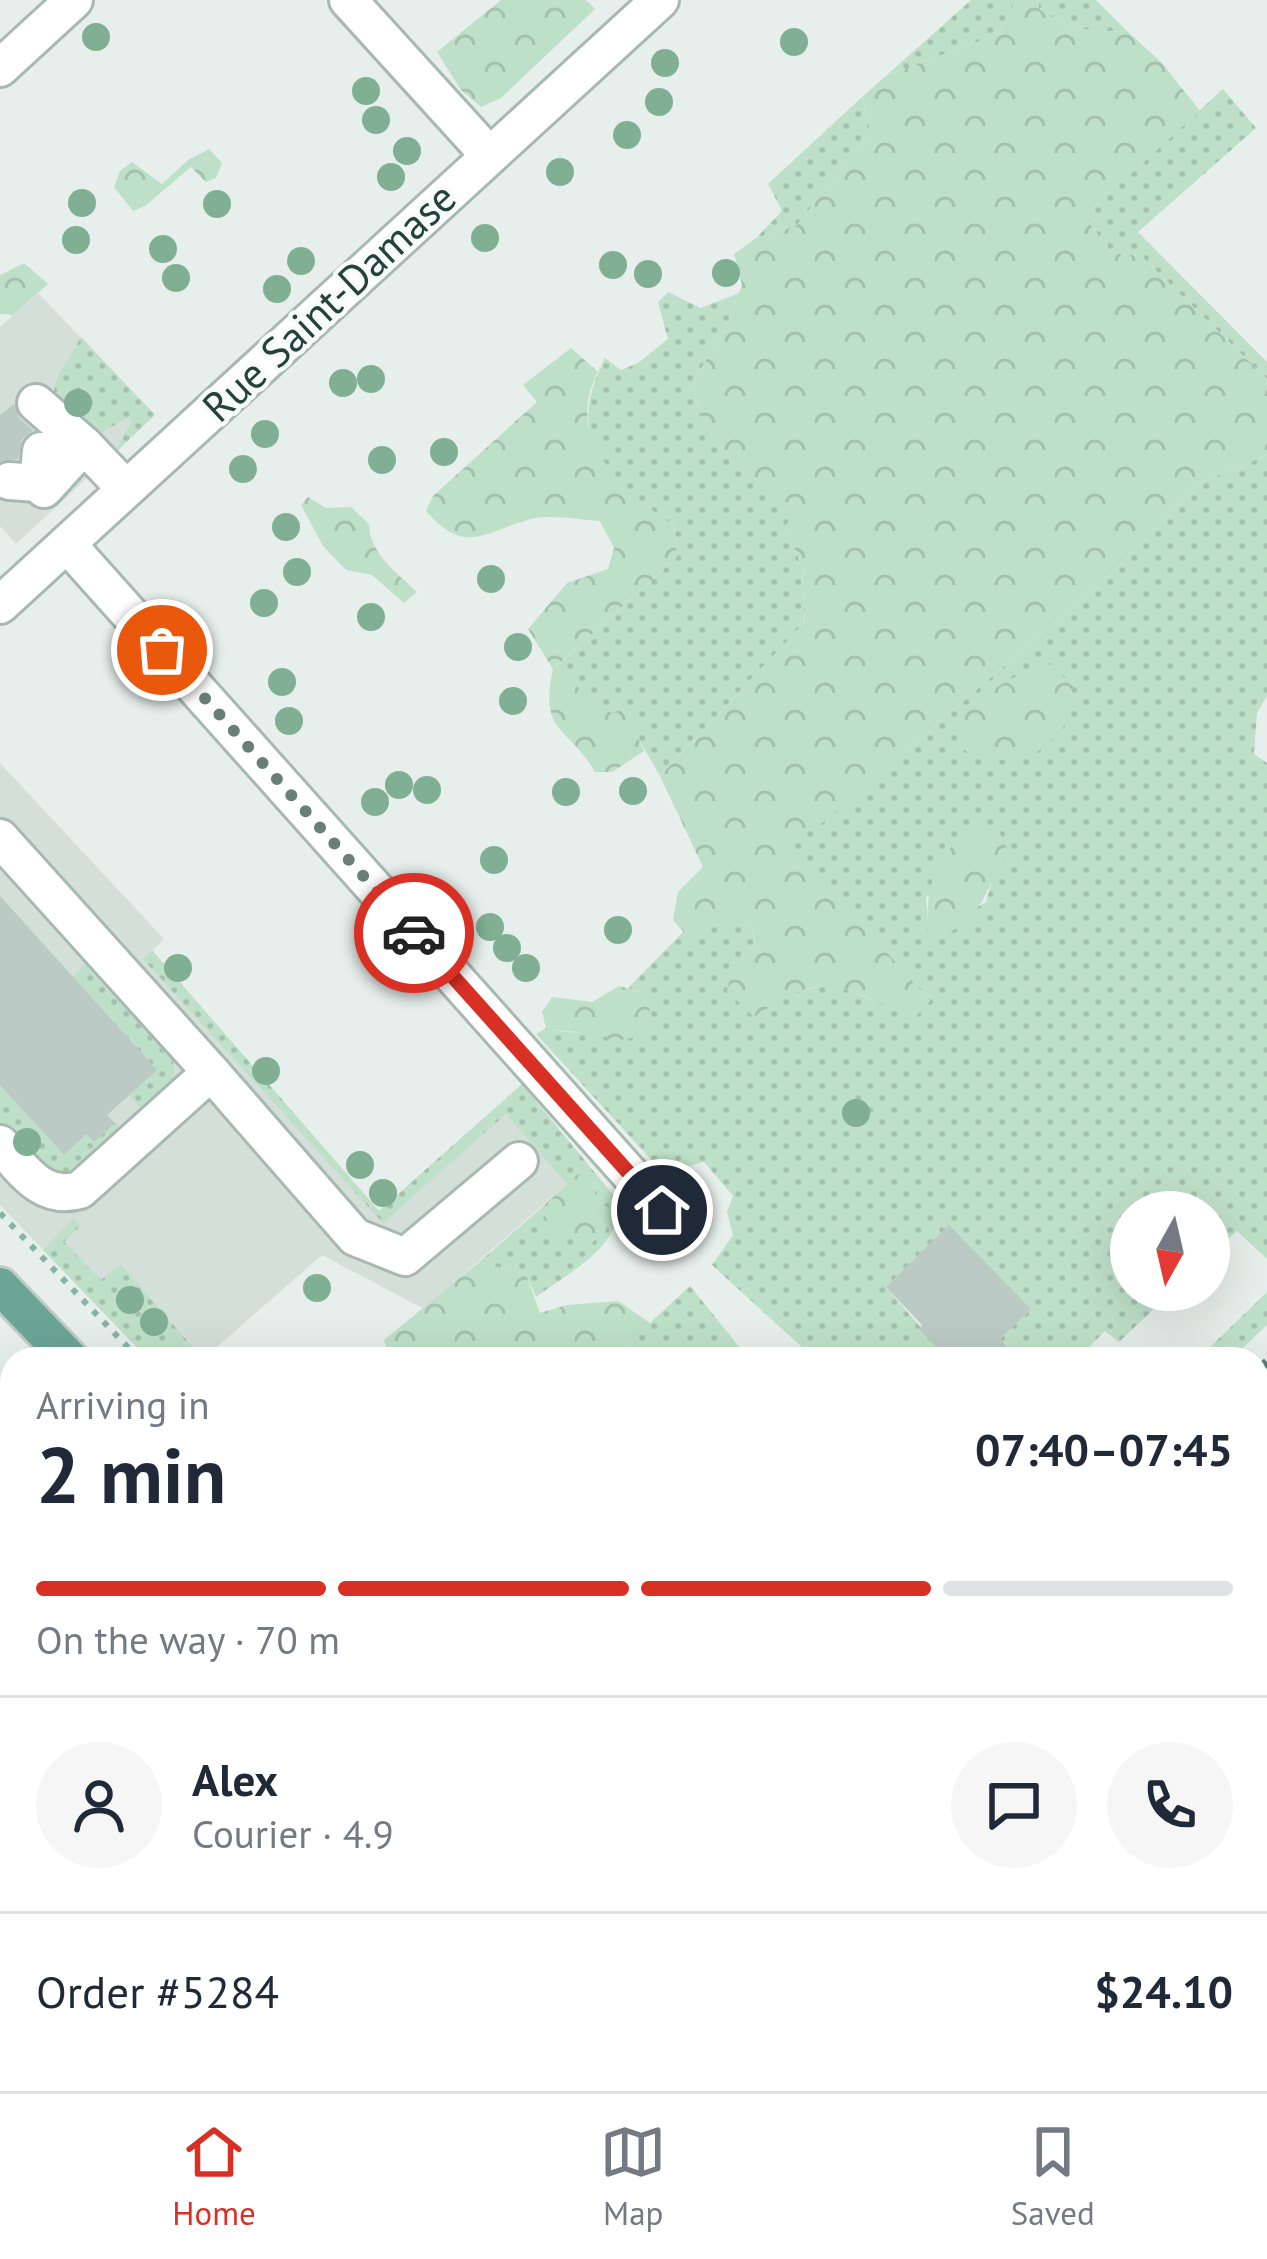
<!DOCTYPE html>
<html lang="en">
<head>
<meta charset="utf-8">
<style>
	:root { --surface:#fff; --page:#f6f6f7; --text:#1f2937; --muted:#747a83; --line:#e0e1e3; --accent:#d93025 }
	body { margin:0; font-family:"PT Sans",sans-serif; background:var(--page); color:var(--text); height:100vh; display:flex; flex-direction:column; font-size:45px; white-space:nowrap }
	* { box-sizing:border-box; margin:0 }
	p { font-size:39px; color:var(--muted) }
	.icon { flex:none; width:66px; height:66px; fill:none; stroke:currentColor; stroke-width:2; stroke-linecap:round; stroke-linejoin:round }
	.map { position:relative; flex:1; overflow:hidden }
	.drawer { position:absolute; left:0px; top:1347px; width:1269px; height:744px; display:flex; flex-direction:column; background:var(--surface); border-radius:36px 36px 0 0; box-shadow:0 12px 48px #0002 }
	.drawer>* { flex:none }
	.needle { width:78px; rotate:188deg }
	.tools { position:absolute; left:1110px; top:1191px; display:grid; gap:24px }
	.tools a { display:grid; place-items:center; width:120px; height:120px; border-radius:50%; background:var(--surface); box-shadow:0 12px 48px #0002; font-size:60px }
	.pin { position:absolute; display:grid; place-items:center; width:102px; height:102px; color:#fff; margin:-51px; border:6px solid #fff; border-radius:50%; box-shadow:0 3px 12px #0007 }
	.courier { position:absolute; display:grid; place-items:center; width:120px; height:120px; margin:-60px; border:9px solid #d93025; border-radius:50%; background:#fff; color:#222; box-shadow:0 3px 15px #0007 }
	.overview em { font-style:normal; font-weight:600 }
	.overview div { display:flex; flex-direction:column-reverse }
	.overview { display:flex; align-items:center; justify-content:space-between; height:204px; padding:0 36px }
	h1 { font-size:78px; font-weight:600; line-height:90px }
	.bar { display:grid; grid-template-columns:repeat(4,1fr); gap:18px 12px; align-content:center; height:144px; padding:0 36px }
	.bar i { height:15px; border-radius:9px; background:var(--line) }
	.bar .selected { background:var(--accent) }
	.bar p { grid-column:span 4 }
	.line { display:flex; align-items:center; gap:30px; padding:0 36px; border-top:3px solid var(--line) }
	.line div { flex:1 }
	.round { display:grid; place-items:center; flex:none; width:126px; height:126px; border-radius:63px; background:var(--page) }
	.tabs { display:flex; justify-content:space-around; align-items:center; height:168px; border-top:3px solid var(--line); background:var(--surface); font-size:33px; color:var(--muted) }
	.tabs a { display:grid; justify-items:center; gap:6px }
	.tabs .selected { color:var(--accent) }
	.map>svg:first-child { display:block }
	.built { fill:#d4dfda }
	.grass { fill:url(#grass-dots); fill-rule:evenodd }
	.forest { fill:url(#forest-crowns) }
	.building { fill:#bbcac4 }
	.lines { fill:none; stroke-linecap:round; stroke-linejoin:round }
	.minor-casing { stroke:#a8b8b2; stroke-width:42 }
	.major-casing { stroke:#c2cac8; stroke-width:42 }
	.path { stroke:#86b3a5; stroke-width:6; stroke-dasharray:6 9; stroke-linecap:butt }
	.minor { stroke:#fff; stroke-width:36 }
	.major { stroke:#6aa596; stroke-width:36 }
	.rail { stroke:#5f7d75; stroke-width:9; stroke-dasharray:24 12; stroke-linecap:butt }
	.tree { fill:#80af93 }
	.done { stroke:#687f78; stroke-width:12; stroke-dasharray:0 21.6 }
	.route { stroke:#d93025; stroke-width:15 }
	.labels { text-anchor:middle; stroke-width:9; stroke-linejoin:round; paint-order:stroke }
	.street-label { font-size:42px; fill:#24423a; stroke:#f7fbf9 }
</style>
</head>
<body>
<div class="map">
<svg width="1267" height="2091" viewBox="0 0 1267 2091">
	<defs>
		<pattern id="grass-dots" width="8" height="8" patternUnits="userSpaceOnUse" patternTransform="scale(3)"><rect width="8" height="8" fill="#bfe0c8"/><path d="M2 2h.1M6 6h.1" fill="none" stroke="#a4c1ad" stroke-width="1.8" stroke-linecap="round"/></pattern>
		<pattern id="forest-crowns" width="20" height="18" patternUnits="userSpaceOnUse" patternTransform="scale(3)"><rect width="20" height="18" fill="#bfe0c8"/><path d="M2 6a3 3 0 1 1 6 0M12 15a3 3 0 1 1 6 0" fill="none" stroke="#a4c1ad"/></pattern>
	</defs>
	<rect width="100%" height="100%" fill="#e6efeb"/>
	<g class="built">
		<polygon points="38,293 155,415 16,544 0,526 0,327"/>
		<polygon points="0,763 164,939 152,951 379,1211 499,1105 567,1184 424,1309 322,1255 203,1359 148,1359 0,1205"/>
		<polygon points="1257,1596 1267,1606 1267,1931 1257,1941"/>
		<polygon points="945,2079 1103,2079 1090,2091 954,2091"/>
	</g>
	<g class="grass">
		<polygon points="971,0 1011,0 1014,9 999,34 887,75"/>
		<path d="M1039,0H1096L1127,31C1091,32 1069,31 1039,9Z"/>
		<polygon points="1223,89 1256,128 1138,232 1267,362 1267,379 1141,256 1112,253 1084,216"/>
		<polygon points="862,97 871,133 796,226 756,238 782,211 768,184"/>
		<path d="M668,292L701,308L739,293L726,327L692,384C706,450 744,469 794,507L787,525L802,569L805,622L660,776L638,738L553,669L677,557L674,526C608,480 562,441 605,358L621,370L638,363L668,339L658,302Z"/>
		<path d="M81,337L155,415L114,454L131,422L128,417L101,433H83C36,392 55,385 81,337Z"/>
		<path d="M1267,455V696L1257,713L1254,754L1267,763V1259L1237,1231L1209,1257V1212H1131V1290H1174L1119,1342L1105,1331L1077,1359H1019L1000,1339L1030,1310L949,1226L886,1287L948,1359H815L712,1265L733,1235L727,1212L733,1196L704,1162L668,1171L658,1167L536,1034L546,1028C597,1041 605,1024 641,992L628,988L684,931L693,941L721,921L751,925L756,946L733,964L788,994L832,984L915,1017L929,1000L786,840L909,748L1113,572L1199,483ZM994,874L986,902L929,935L926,897Z"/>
		<path d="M152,950L379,1211L522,1084L619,1202C621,1248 569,1272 536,1297L526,1274L478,1263L540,1209L559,1235L578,1175L567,1184L506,1114L383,1223L143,959Z"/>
		<path d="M85,964L173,1061C179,1084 157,1096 142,1110L129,1095L157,1070L73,977Z"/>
		<polygon points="0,1085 63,1154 86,1134 94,1142 115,1123 122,1128 68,1176 44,1174 0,1126"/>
		<polygon points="74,1218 80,1226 64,1242 101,1280 121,1265 203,1359 148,1359 43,1250"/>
		<polygon points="690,1286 749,1359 615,1359 618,1352"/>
		<polygon points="1267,1292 1267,1325 1231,1359 1198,1359"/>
		<polygon points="1267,2038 1267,2091 1090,2091 1103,2079 1257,2079 1257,2046"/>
		<polygon points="529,2079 700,2079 711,2091 517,2091"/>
	</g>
	<g class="forest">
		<polygon points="501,0 586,0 595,9 501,98 481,107 461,90 437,52"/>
		<path d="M1011,0H1039V9C1069,31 1091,32 1127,31L1161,62L1200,111L1084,216L1112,253L1141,256L1267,379V455L1199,483L1113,572L821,824L787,840L930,1001L915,1017C838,989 829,966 754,1017L727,991L733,964L756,946L751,925L721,922L693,942L673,920L678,892L703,867L660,776L805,622L802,569L787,525L793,507C743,468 706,450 692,384L726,327L742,285L734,254L756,238L796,226L871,133L862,97L887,75L999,34L1013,9Z"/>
		<polygon points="209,149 222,163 216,178 206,182 191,167 145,206 133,211 114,187 120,171 132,162 162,184 188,160"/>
		<polygon points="24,263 48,284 13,315 0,314 0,275"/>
		<path d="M571,348L598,372C562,440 624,491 674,526L677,557L554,668L611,713L637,705L638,738L644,751L612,772H595C568,725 539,735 553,669L528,629L567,583L608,569L614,548L600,521C580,520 551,514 531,519C485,531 466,557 426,511L433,496L537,402L523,385Z"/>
		<path d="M308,497L326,508L351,507L369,524C370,554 396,572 417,592L404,603L372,575L346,570L323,546L301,505Z"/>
		<path d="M1051,664L1073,687L1069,721C1059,731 1045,749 1032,755C1010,765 975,760 957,745L956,724C983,693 1011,674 1051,664Z"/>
		<path d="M971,829L999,832L1009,852C984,886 981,935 928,935C925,888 933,859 971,829Z"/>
		<path d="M619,986L641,992L652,1014L640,1036L615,1041C591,1028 574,1035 546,1028L542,1012L552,997L592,1002Z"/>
		<polygon points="578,1174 612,1212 605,1232 586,1248 575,1238 559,1236 540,1209"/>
		<polygon points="478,1263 526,1274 540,1313 567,1305 618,1301 650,1323 618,1352 615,1359 389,1357 384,1340"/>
	</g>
	<g class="building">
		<polygon points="14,404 20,419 33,430 22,439 18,459 0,461 0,415"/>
		<polygon points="0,896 157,1070 107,1115 115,1123 94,1142 86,1134 64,1155 0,1085"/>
		<polygon points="949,1225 1031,1309 1000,1339 1019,1359 948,1359 919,1329 922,1325 886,1287"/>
	</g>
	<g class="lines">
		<defs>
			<g id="minor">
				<polyline points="348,0 489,155"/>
				<polyline points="0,68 74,0"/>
				<polyline points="36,403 84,445"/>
				<polyline points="9,481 38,483 41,451"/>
				<polyline points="44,489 84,445 126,489"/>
				<polyline points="67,544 662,1210"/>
				<polyline points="0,605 660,0"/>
				<path d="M0,838L211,1072L80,1190C42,1201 23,1170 0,1144"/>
				<polyline points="211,1072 355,1237 405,1257 519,1161"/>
				<polyline points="1257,1457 1267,1445"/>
				<polyline points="1257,1532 1267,1543"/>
				<polyline points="0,1838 12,1828"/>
				<polyline points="1257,1918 1267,1928"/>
				<polyline points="0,1940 12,1953"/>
				<polyline points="1257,2020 1267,2011"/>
				<polyline points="132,2079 144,2091"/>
				<polyline points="392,2079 404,2091"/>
				<polyline points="287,2091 301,2079"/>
			</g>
			<g id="major">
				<polyline points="0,1286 70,1359"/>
				<polyline points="759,2079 770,2091"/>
			</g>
		</defs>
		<use href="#minor" class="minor-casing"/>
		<use href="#major" class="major-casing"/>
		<g class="path">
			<polyline points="0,1213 139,1359"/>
			<polyline points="0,1425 12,1437"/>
			<polyline points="0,1445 12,1453"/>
			<polyline points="0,1624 12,1636"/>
			<polyline points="826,2079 838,2091"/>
		</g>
		<use href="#minor" class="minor"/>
		<use href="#major" class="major"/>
		<g class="rail">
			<polyline points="1257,1371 1267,1362"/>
			<polyline points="497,2091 510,2079"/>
		</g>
	</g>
	<g class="tree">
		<circle cx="96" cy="37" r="14"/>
		<circle cx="794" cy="42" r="14"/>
		<circle cx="665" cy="63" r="14"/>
		<circle cx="366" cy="91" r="14"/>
		<circle cx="659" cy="102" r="14"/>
		<circle cx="376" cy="120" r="14"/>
		<circle cx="627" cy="135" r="14"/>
		<circle cx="407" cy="151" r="14"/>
		<circle cx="560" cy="172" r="14"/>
		<circle cx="391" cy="177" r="14"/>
		<circle cx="82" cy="203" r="14"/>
		<circle cx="217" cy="204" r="14"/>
		<circle cx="485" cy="238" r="14"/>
		<circle cx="76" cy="240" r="14"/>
		<circle cx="163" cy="249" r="14"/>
		<circle cx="301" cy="261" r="14"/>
		<circle cx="613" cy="265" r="14"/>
		<circle cx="726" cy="273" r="14"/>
		<circle cx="648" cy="274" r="14"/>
		<circle cx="176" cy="278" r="14"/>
		<circle cx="277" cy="289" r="14"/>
		<circle cx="371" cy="379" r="14"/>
		<circle cx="343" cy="383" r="14"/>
		<circle cx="78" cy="403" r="14"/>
		<circle cx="265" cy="434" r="14"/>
		<circle cx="444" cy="452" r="14"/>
		<circle cx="382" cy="460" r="14"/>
		<circle cx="243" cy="469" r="14"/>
		<circle cx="286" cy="527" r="14"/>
		<circle cx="297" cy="572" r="14"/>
		<circle cx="491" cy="579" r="14"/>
		<circle cx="264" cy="603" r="14"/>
		<circle cx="371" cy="617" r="14"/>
		<circle cx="518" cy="647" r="14"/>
		<circle cx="282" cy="682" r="14"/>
		<circle cx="513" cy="701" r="14"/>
		<circle cx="289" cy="721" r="14"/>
		<circle cx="399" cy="785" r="14"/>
		<circle cx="427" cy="790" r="14"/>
		<circle cx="633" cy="791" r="14"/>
		<circle cx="566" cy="792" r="14"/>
		<circle cx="375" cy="802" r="14"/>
		<circle cx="494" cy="860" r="14"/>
		<circle cx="490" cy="927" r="14"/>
		<circle cx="618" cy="930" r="14"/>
		<circle cx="507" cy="948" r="14"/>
		<circle cx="178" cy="968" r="14"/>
		<circle cx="526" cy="968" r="14"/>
		<circle cx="266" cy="1071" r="14"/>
		<circle cx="856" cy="1113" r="14"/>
		<circle cx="27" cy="1142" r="14"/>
		<circle cx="360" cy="1165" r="14"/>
		<circle cx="383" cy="1193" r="14"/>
		<circle cx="317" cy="1288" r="14"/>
		<circle cx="130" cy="1300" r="14"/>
		<circle cx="154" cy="1322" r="14"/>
	</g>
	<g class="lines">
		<polyline class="done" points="162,650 414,933"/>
		<polyline class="route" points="414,933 662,1210"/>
	</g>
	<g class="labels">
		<g class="street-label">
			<text transform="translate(329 302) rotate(-43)" y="15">Rue Saint-Damase</text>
		</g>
	</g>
</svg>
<div class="tools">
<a><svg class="needle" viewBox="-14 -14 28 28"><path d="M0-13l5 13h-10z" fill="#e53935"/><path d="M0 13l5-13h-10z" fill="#747a83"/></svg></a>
</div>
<div class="pin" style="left:162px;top:650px;background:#ea580c"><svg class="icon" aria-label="bag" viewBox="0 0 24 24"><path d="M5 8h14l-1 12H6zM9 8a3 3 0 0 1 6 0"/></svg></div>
<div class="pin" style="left:662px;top:1210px;background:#1f2937"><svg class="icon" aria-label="home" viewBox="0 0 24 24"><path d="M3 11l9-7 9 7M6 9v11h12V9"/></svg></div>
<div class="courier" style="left:414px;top:933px"><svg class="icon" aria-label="car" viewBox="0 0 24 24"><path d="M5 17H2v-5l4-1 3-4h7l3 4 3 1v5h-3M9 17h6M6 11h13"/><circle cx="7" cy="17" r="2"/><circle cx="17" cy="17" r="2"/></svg></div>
<section class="drawer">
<div class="overview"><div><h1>2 min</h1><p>Arriving in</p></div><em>07:40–07:45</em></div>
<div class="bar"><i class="selected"></i><i class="selected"></i><i class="selected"></i><i></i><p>On the way · 70 m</p></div>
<div class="line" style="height:216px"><a class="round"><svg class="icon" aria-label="person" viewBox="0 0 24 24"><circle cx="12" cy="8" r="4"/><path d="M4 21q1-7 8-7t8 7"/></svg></a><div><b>Alex</b><p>Courier · 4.9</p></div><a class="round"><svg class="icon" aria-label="chat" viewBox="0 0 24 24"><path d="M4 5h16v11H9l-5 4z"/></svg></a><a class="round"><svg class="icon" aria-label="phone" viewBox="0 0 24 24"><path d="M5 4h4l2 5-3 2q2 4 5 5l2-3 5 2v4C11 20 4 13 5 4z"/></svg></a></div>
<div class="line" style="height:156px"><div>Order #5284</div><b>$24.10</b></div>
</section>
</div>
<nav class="tabs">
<a class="selected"><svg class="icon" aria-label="home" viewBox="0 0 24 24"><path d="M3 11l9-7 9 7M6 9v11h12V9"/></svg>Home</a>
<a><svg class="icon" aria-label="map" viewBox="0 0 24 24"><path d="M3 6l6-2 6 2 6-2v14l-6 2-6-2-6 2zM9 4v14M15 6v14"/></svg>Map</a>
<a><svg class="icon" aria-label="saved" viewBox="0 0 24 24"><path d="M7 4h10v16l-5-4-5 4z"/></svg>Saved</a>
</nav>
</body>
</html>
